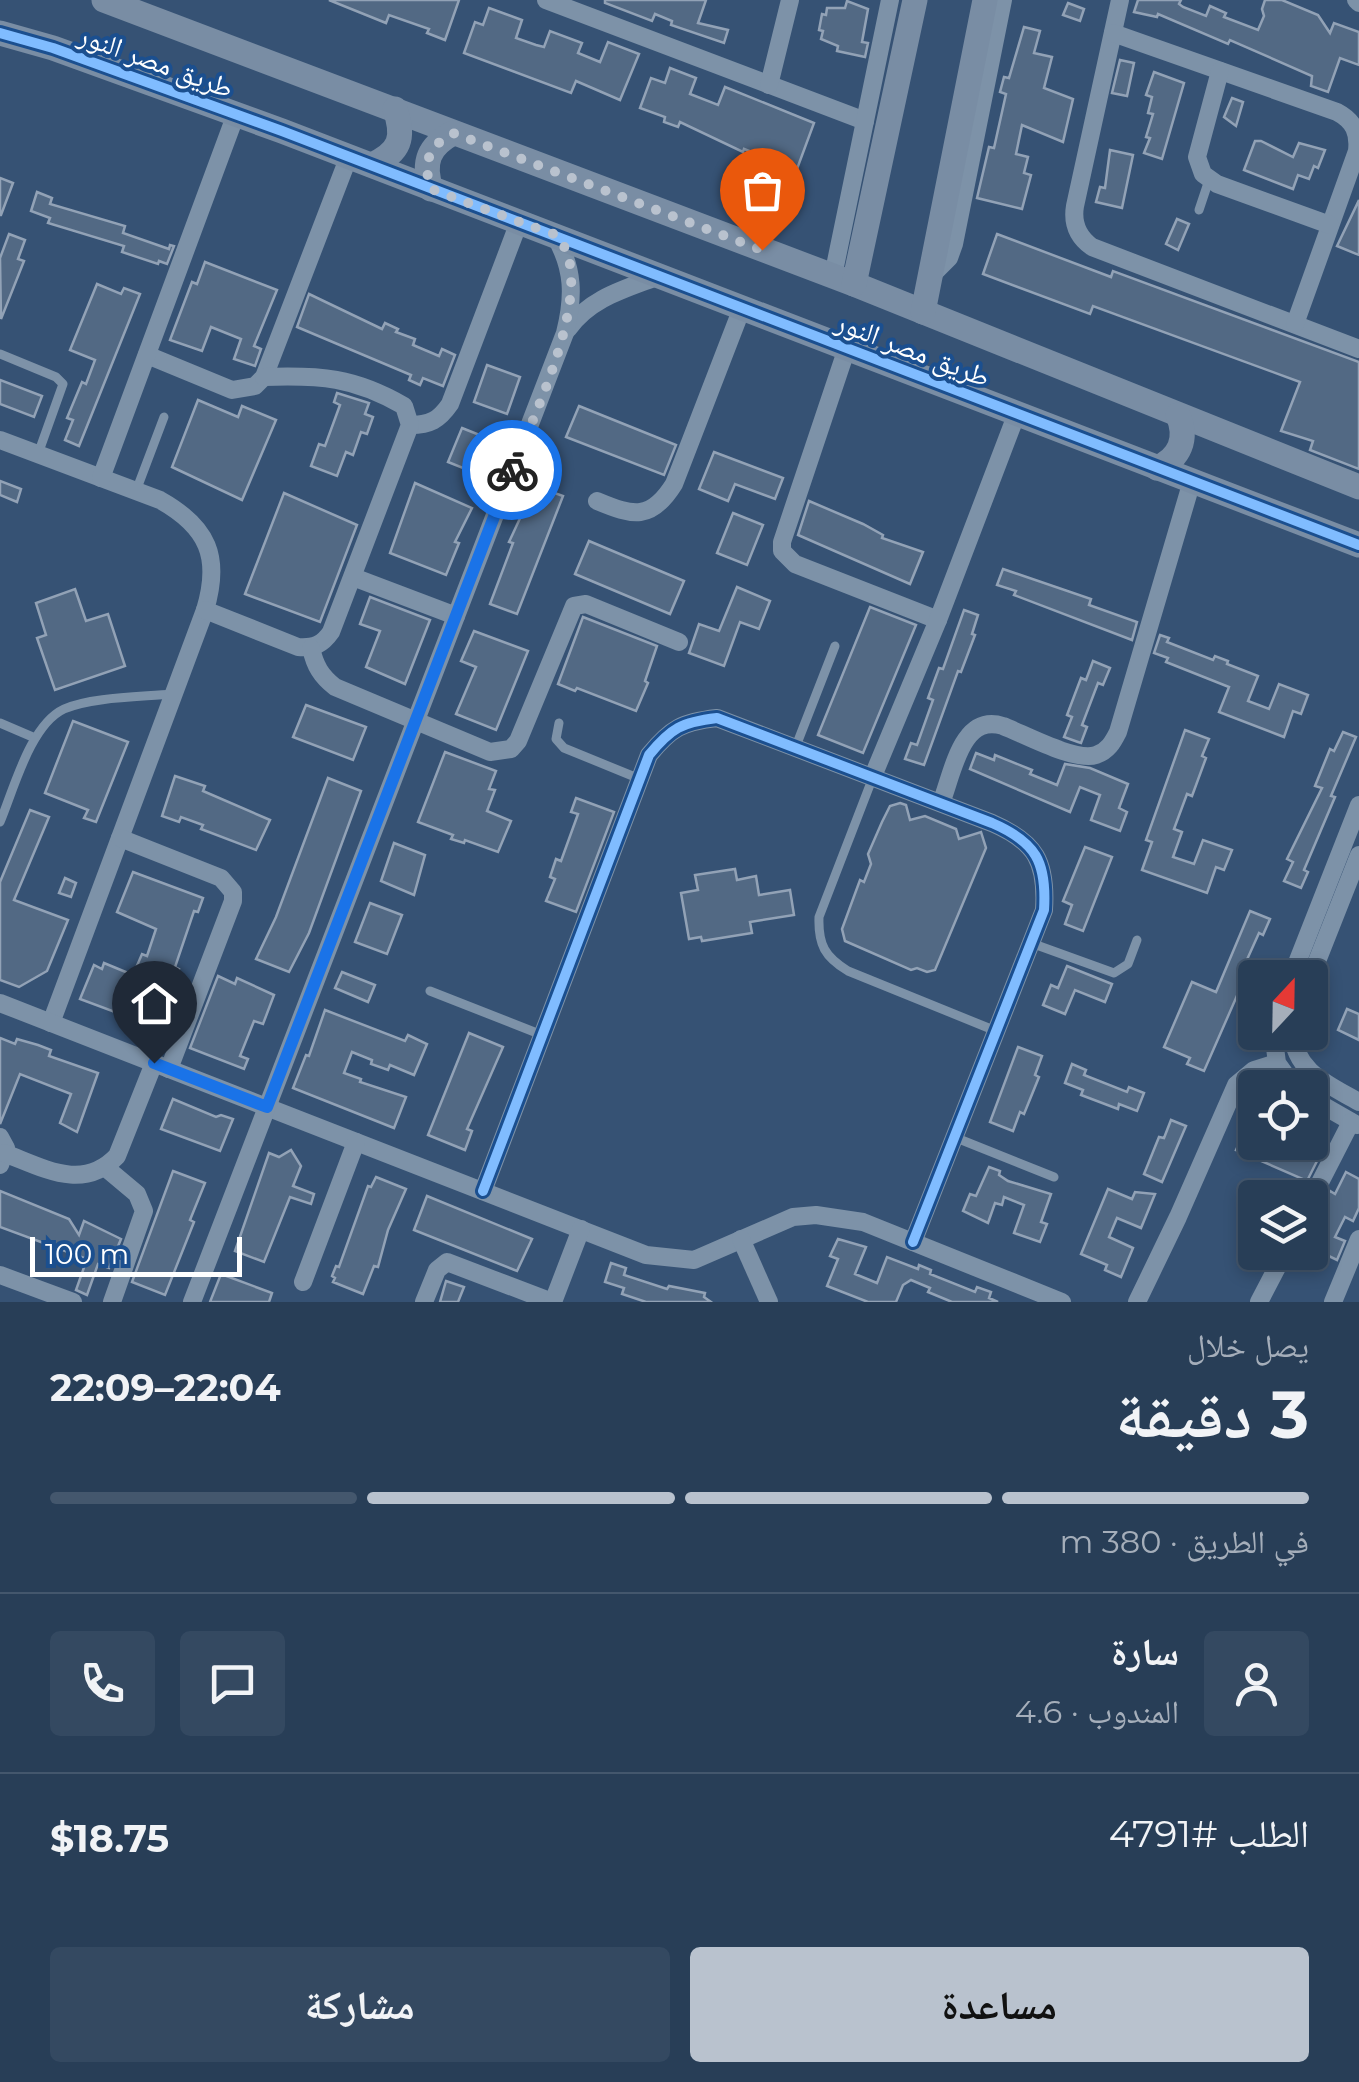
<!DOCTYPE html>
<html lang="ar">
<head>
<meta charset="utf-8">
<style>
	:root { --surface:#283e57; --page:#344961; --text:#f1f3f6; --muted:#a5aeba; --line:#44576d; --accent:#b9c2ce }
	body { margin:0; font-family:Montserrat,"Noto Naskh Arabic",sans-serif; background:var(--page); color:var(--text); direction:rtl; height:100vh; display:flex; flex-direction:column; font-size:38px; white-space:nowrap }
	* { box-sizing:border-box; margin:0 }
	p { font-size:32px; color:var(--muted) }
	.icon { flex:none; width:55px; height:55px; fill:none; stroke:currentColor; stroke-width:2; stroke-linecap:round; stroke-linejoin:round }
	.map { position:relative; height:1302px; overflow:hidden; direction:ltr }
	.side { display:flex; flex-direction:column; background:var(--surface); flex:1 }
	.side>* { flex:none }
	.needle { width:65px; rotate:22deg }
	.controls { position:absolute; left:1238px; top:960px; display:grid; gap:20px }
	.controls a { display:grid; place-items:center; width:90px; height:90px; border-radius:10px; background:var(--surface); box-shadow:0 5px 15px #0003,0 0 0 2px var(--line); font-size:50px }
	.scale { position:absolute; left:30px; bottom:25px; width:212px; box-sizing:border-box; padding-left:10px; border:5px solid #fff; border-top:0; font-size:28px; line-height:35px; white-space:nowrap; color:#fff; -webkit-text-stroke:8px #1b4f8f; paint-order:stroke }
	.pin { position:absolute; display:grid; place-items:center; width:85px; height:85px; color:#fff; margin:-102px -42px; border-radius:50% 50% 50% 0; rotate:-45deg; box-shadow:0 0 10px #0007 }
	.pin .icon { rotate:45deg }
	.courier { position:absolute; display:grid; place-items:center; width:100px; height:100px; margin:-50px; border:8px solid #1a73e8; border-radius:50%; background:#fff; color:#222; box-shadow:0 2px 12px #0007 }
	.head em { font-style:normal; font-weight:700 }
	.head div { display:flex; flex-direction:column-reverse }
	.head { display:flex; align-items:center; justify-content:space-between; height:170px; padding:0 50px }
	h1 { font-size:65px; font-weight:700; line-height:75px }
	.bar { display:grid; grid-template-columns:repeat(4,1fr); gap:15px 10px; align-content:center; height:120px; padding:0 50px }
	.bar i { height:12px; border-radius:8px; background:var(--line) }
	.bar .on { background:var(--accent) }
	.bar p { grid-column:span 4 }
	.line { display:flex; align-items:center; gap:25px; padding:0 50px; border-top:2px solid var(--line) }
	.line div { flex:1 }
	.round { display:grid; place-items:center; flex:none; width:105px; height:105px; border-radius:10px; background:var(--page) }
	.button { display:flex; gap:20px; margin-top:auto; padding:20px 50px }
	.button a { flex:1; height:115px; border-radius:10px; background:var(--accent); color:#111; font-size:40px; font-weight:700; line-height:115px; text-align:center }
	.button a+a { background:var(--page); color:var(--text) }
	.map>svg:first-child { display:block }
	.building { fill:#526984; stroke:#92a2b6; stroke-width:2.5 }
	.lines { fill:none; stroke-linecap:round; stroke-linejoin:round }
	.lane { stroke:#7d92a8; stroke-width:9 }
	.street { stroke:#7d92a8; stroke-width:18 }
	.secondary { stroke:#798da4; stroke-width:25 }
	.cycleway-casing { stroke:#1b4f8f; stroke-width:16 }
	.cycleway { stroke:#80bcff; stroke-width:10 }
	.done { stroke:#b9c2ce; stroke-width:10; stroke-dasharray:0 18 }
	.route { stroke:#1a73e8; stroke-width:12 }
	.labels { text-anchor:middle; stroke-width:8; stroke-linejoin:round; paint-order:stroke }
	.street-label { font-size:28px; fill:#fff; stroke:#1b4f8f }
</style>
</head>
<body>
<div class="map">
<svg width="1359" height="1302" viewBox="0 0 1359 1302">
	<rect width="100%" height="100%" fill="#365274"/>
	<g class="building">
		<polygon points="329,0 459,0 445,40 427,33 429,29 389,15 386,23"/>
		<polygon points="605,0 706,0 698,23 728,30 724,43 671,25 672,21 655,14 652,21 605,3"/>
		<polygon points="1138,0 1181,0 1179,4 1183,7 1206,16 1210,6 1226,13 1224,17 1258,30 1264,16 1262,9 1265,0 1282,0 1318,15 1330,33 1334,23 1359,32 1359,65 1340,58 1328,92 1311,86 1312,76 1230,40 1228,44 1158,14 1157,17 1134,12"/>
		<polygon points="847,1 868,9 862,42 868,43 865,57 837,51 838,46 821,39 823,31 819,30 822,14 826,15 827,8 845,8"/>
		<polygon points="1068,3 1084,9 1080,21 1063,15"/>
		<polygon points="489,8 522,20 516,38 536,45 544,47 550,31 582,43 578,53 600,62 608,42 639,54 620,100 576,81 571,93 464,53 475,22 483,25"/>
		<polygon points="1024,27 1040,31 1034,53 1052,57 1044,88 1073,99 1063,142 1022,125 1016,154 1028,157 1024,173 1031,175 1022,209 977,198 989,147 994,148 1006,94 1000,92 1004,77 1009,78"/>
		<polygon points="1120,60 1134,63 1127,96 1112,93"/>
		<polygon points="670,68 696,78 690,94 718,105 725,87 814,123 797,169 744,149 743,152 680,122 678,127 664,122 665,117 640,108 651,78 665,83"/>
		<polygon points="1154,72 1184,83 1162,159 1144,153 1150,138 1146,137 1153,114 1148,113 1152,97 1146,95"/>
		<polygon points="1232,98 1243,102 1236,126 1224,117"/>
		<polygon points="1255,141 1261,141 1293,157 1299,143 1325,150 1318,168 1314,166 1309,179 1298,175 1293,189 1244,170"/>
		<polygon points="1110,150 1133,155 1122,208 1096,202 1100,187 1105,188"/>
		<polygon points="0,178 13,183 1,215 0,215"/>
		<polygon points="37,192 52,198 50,204 125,226 123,233 169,249 170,245 174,246 167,264 159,261 158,264 122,252 124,246 48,223 50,218 31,211"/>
		<polygon points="1359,200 1359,255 1337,246"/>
		<polygon points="1177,219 1189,224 1178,250 1166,244"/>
		<polygon points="9,234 25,240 18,259 24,261 1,319 0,258"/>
		<polygon points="997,234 1111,277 1113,271 1359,362 1359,469 1310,450 1313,441 1281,431 1300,382 1093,306 1090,314 983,274"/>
		<polygon points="205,262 277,290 254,346 261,349 255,366 234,359 241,339 211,327 202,351 170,340 192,282 197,284"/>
		<polygon points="97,284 121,294 124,288 140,294 79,446 65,440 73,420 67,418 82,382 86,384 95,360 70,350"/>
		<polygon points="309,294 382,329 385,323 398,329 396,332 415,339 413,345 439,356 442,349 455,355 443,386 423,378 420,385 409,380 411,375 297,327"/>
		<polygon points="487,365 520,377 507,414 474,402"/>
		<polygon points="0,380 42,396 34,417 0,404"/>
		<polygon points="337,393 369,403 365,414 373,417 367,434 361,432 353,455 346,452 337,476 311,466 319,444 325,446 340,405 334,402"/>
		<polygon points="198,400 238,417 242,406 276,420 242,500 172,467"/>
		<polygon points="579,406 676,445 664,475 566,437"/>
		<polygon points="462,428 497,442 483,476 448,462"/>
		<polygon points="714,452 783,478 775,499 735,484 728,501 699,489"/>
		<polygon points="0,481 21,489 17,502 0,495"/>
		<polygon points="415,483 472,508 455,542 459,543 446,575 390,553"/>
		<polygon points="535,486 563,496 517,614 490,604 513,543 509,542"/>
		<polygon points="284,493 357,525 320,622 245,594"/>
		<polygon points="809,501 863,524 883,535 882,538 923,552 910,584 798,535"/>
		<polygon points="733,513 763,525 747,565 717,553"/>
		<polygon points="589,541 684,581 670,614 575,574"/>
		<polygon points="1003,569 1091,599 1089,605 1137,622 1132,640 1014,595 1016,591 997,585"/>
		<polygon points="737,587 770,601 759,629 740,622 724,666 689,653 699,624 719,631"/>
		<polygon points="75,589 86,621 108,614 125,666 55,690 37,638 46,635 36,603"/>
		<polygon points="370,597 430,620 405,684 366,667 380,631 360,624"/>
		<polygon points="870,607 916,625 863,753 818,735"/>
		<polygon points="964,610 978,615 972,634 975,635 961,672 958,671 924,765 905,759 911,743 917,745 933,700 928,698 939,668 943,669"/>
		<polygon points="583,617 657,646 645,681 648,683 636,711 577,688 575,691 558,684"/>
		<polygon points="474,631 528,651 496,730 456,714 476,667 461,661"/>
		<polygon points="1160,635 1169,638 1167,642 1213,660 1215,656 1228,661 1227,664 1258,676 1248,701 1269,709 1279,684 1308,695 1301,714 1293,711 1284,737 1219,712 1229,687 1166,662 1168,658 1154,653"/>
		<polygon points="1093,661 1110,668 1103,685 1098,683 1082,725 1087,727 1081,743 1078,742 1064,737 1072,717 1067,715 1081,678 1086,680"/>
		<polygon points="306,705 366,727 353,760 293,737"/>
		<polygon points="73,721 128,742 96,822 84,818 88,810 45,793"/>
		<polygon points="1185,730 1209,739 1202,756 1206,758 1192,796 1187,794 1174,829 1182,832 1173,857 1194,864 1203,840 1232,850 1224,870 1216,867 1207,893 1142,870 1152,842 1146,840"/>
		<polygon points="1343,732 1356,737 1331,796 1335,797 1304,870 1308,872 1301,888 1284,881 1293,862 1287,859 1322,788 1315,786 1330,749 1334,751"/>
		<polygon points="445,752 496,771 489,789 495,790 487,811 511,821 498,852 465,840 464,843 451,839 453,835 418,822"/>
		<polygon points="976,753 994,760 995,755 1032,770 1030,774 1057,785 1065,764 1090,768 1128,784 1119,808 1127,812 1120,831 1091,820 1100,795 1080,787 1070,812 970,769"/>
		<polygon points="175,776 205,786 203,791 270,820 256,850 201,829 203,825 181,817 179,822 162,816"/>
		<polygon points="328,778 361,791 309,933 289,972 256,959 276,917"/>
		<polygon points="576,798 614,812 576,912 546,901 555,879 550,877 556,859 561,861 578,814 571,812"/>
		<polygon points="900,803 906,805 910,820 925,816 956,829 959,839 981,832 986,848 935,970 927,972 917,968 911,970 845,941 842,929 860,880 864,882 871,864 868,854 882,822 890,806"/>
		<polygon points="30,810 49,817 14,900 68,920 47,971 19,987 0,980 0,882"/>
		<polygon points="394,843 425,855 414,895 381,881"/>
		<polygon points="1085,847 1112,857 1083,931 1065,924 1072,905 1063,901"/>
		<polygon points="735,869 737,880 756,876 759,895 790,890 794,915 750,922 752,933 702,941 701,937 689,939 681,893 698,890 695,875"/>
		<polygon points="133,872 203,898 198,912 194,911 175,967 179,969 172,987 161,982 150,1025 80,999 94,965 102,969 104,963 133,975 142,954 147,956 156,929 117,912"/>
		<polygon points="65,878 76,883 71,897 59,893"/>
		<polygon points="370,903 402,915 387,954 355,942"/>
		<polygon points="1250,911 1270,919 1263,935 1259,933 1245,964 1250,966 1204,1071 1187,1064 1190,1058 1164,1047 1192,982 1216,992"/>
		<polygon points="1067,966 1112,984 1105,1002 1075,990 1065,1014 1043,1005 1051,985 1058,988"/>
		<polygon points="342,972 375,985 368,1002 335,988"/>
		<polygon points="218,976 235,984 237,978 274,995 263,1024 254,1021 240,1056 248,1059 244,1069 190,1048"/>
		<polygon points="1347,1009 1359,1014 1359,1040 1338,1030"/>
		<polygon points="325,1010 405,1041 408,1035 427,1044 414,1075 390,1065 388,1070 371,1064 372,1060 352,1052 344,1073 361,1079 360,1082 406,1097 394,1128 293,1088 306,1055 309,1056"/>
		<polygon points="469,1033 503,1047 467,1129 472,1131 465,1150 428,1135"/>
		<polygon points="0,1038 15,1044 17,1039 38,1045 51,1050 49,1056 98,1073 77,1132 60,1123 71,1094 20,1074 0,1124"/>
		<polygon points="1018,1047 1042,1056 1035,1075 1039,1077 1024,1114 1020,1112 1013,1131 990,1122"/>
		<polygon points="1072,1064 1086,1070 1084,1075 1127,1092 1129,1087 1144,1093 1137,1111 1119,1104 1118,1109 1081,1095 1083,1090 1065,1083"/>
		<polygon points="173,1099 216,1117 221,1115 233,1119 220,1151 161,1129"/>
		<polygon points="1255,1108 1255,1142 1304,1142 1322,1151 1307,1181 1236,1150"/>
		<polygon points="1171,1120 1186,1126 1162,1182 1144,1174 1159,1137 1164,1138"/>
		<polygon points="291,1150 301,1166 293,1186 314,1194 311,1204 290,1197 264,1262 235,1251 269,1153 279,1157"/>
		<polygon points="989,1167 1000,1171 999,1175 1008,1181 1051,1194 1041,1222 1047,1224 1040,1242 1014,1233 1024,1205 1004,1197 1002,1205 995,1203 988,1223 963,1211 970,1194 976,1196"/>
		<polygon points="173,1171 205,1183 190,1220 194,1222 165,1295 132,1282"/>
		<polygon points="1346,1172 1359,1179 1359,1208 1353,1221 1345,1217 1335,1237 1345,1241 1337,1260 1310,1247 1310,1222 1330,1191 1335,1194"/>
		<polygon points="376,1177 406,1189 388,1230 378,1267 374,1266 363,1294 333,1282 335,1278 332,1276 336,1266 339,1267 368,1186 371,1187"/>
		<polygon points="1108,1189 1132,1199 1135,1192 1155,1194 1141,1228 1117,1218 1109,1237 1133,1248 1121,1277 1105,1270 1107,1265 1081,1254"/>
		<polygon points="0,1191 69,1219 79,1235 84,1221 121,1239 109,1268 98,1264 87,1295 76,1290 87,1259 0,1227"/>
		<polygon points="427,1196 532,1239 517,1271 414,1230"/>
		<polygon points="838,1239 866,1247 855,1274 877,1283 887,1257 918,1269 919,1265 931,1270 930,1274 975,1292 977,1287 991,1292 989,1298 998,1302 952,1302 928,1292 930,1288 911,1280 903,1285 896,1302 868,1302 827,1286 838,1259 830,1256"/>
		<polygon points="611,1263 626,1268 624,1275 667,1289 669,1286 705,1293 704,1297 711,1302 646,1302 622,1294 624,1288 605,1282"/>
		<polygon points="221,1274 272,1293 269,1302 210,1302"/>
		<polygon points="446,1281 464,1287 458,1302 440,1302"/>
	</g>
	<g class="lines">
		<g class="lane">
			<polyline points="1199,210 1209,180"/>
			<polyline points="0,354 56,377 63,384 38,454"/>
			<polyline points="136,491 164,417"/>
			<polyline points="0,723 35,738"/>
			<polyline points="559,723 556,739 564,748 640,779"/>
			<polyline points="796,746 835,646"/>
			<path d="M873,777L819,917C818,945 825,957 848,971L996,1031"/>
			<path d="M0,822C14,789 30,725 64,709C91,697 141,697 172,694"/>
			<polyline points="1031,943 1114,973 1128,964 1137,940"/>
			<polyline points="430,991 542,1035"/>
			<polyline points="954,1137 1054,1177"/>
		</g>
		<g class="street">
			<polyline points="546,0 865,121"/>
			<path d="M1120,0L1075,206C1072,224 1078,237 1092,247L1359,349"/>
			<polyline points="1356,0 1359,3"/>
			<path d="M1113,33L1337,112C1354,121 1359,133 1357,151L1295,324"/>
			<polyline points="1220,71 1197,157 1203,174 1217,184 1330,225"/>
			<polyline points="769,85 790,0"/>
			<polyline points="833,276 890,0"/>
			<polyline points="930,277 949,258 954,244 1003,0"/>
			<path d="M568,329C590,298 625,289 659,276"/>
			<polyline points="847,348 782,542 782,551 795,564 938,620"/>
			<polyline points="147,355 232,390 255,386 264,377 349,156"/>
			<path d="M410,425C430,425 439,420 450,404L519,222"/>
			<path d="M0,440L160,500C208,527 221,557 205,610L51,1023"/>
			<polyline points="101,478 236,114"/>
			<path d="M597,501C633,516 651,521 674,484L742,308"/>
			<polyline points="353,577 456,616"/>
			<path d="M205,610L298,647C314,648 322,645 331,632L410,425L404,406C354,377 320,375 264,377"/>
			<path d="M311,648C315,666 321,676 335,687L490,752L511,749L518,741L574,606L586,604L679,642"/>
			<polyline points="873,776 938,620 1017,413"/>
			<path d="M941,803C953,773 961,713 1003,726C1024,734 1075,762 1096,755C1108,751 1113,742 1118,732L1192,481"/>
			<polyline points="120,838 221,878 233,892 233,901 169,1069"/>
			<polyline points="1291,978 1359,805"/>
			<polyline points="1310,979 1359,855"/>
			<polyline points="0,1003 646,1255 694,1260 793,1217 816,1215 863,1222 1062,1302"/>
			<polyline points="1273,1032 1277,1063 1295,1088"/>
			<path d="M1292,1032C1295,1072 1328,1084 1359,1102"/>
			<polyline points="1310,1098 1357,1125"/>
			<polyline points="0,1137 6,1148 0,1165"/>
			<path d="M4,1153C44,1168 83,1192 117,1156L154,1063"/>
			<polyline points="106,1168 137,1194 144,1211 112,1302"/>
			<path d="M483,1191L649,755C671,728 682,722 717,718L992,823C1036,842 1047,862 1044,910L913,1242"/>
			<polyline points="1310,1202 1351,1122"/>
			<polyline points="741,1239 769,1302"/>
			<polyline points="0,1275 73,1302"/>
			<polyline points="303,1282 356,1142"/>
			<path d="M192,1302L565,333C574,297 574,269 555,236"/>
			<polyline points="424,1302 437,1270 447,1262 552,1302"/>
			<polyline points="553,1302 581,1229"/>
			<polyline points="1137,1302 1178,1217 1236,1085 1254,1070 1277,1063"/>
			<polyline points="1259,1302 1285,1252"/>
			<polyline points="1333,1302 1359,1239"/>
		</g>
		<g class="secondary">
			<polyline points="104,0 854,284 1359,487"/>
			<polyline points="0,33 53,48 282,131 1359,545"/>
			<path d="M372,165C400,152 405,138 395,109"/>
			<path d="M431,189C422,162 429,146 453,133"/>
			<polyline points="854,284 915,0"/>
			<polyline points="923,312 985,0"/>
			<path d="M1157,468C1180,458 1188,439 1178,415"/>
		</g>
		<defs>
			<g id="cycleway">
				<polyline points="0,33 53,48 282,131 1359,545"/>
				<path d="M483,1191L649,755C671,728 682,722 717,718L992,823C1036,842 1047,862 1044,910L913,1242"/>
			</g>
		</defs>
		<use href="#cycleway" class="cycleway-casing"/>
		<use href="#cycleway" class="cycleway"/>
	</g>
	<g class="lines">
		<path class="done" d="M512,470C531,422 603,277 555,235C550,231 539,229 533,227C499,214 465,202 431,189C422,162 429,146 453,133L762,250"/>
		<polyline class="route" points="154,1063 267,1107 512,470"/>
	</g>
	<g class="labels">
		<g class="street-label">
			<text transform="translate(156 61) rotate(20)" y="10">طريق مصر النور</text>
			<text transform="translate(913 349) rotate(21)" y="10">طريق مصر النور</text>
		</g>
	</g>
</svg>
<div class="controls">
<a><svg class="needle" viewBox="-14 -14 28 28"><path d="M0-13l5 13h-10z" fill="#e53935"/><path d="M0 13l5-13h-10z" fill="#a5aeba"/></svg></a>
<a><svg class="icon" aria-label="locate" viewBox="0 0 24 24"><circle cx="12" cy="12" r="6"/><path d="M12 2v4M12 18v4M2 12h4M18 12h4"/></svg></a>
<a><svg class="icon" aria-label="layers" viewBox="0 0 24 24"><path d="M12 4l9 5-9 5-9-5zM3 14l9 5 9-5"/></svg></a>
</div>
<div class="scale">100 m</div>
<div class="pin" style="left:762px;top:250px;background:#ea580c"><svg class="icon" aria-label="bag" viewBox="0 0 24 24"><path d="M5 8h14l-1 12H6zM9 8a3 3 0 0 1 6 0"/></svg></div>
<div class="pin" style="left:154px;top:1063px;background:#1f2937"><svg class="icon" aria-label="home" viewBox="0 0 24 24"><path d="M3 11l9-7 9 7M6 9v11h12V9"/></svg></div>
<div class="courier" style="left:512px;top:470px"><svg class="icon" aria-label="bike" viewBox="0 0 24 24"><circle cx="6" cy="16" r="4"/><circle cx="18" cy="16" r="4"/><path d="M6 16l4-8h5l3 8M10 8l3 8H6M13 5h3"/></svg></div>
</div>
<section class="side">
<div class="head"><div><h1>3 دقيقة</h1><p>يصل خلال</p></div><em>22:04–22:09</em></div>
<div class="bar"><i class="on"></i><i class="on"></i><i class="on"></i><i></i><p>في الطريق · 380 m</p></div>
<div class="line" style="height:180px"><a class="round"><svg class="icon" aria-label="person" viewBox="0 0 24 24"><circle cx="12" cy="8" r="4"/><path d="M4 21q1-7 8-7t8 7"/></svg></a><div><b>سارة</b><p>المندوب · 4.6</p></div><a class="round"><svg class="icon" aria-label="chat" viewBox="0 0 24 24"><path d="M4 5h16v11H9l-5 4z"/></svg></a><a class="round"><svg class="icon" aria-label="phone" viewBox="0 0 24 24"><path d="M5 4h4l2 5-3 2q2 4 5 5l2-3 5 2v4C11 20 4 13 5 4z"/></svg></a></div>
<div class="line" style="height:130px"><div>الطلب #4791</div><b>$18.75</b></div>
<div class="button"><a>مساعدة</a><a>مشاركة</a></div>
</section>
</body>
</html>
